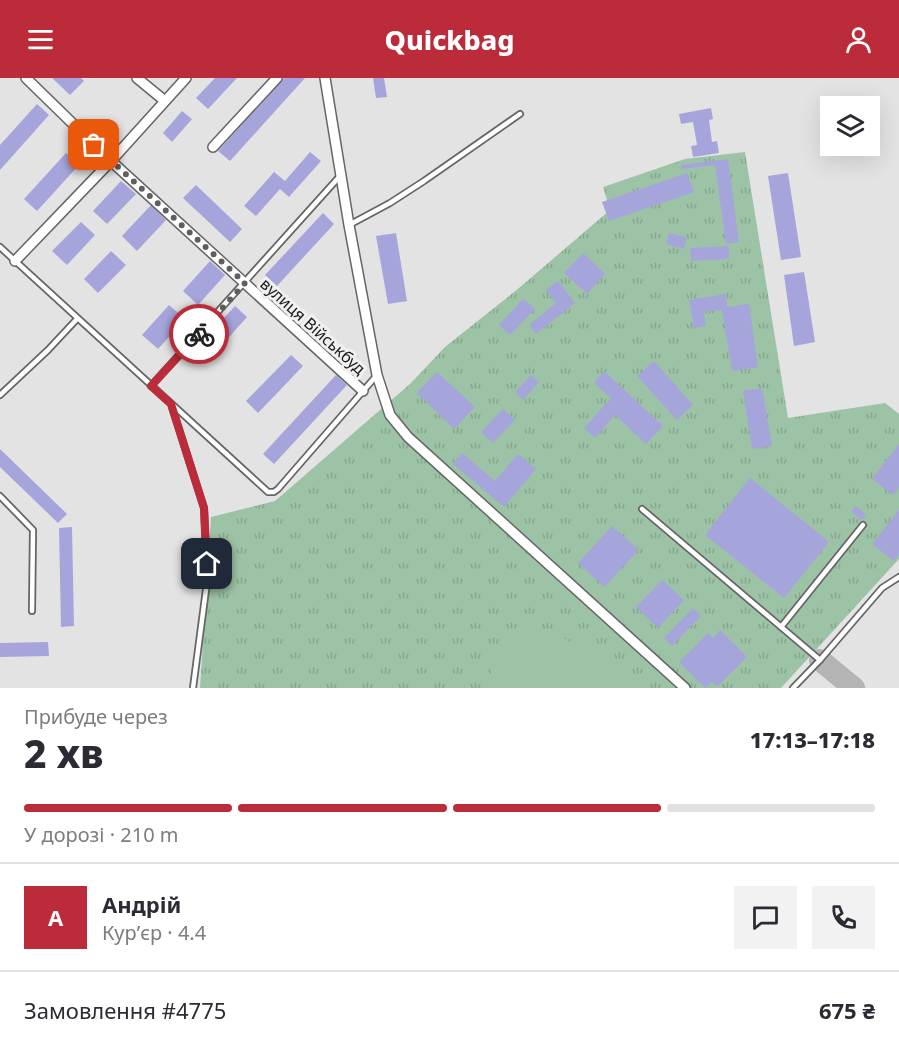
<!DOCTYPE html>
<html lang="uk">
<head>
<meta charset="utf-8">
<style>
	:root { --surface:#fff; --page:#f2f2f3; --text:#2b2b33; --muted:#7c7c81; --line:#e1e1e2; --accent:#bc2b39 }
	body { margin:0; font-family:"Noto Sans",sans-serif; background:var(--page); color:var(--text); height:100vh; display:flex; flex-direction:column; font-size:22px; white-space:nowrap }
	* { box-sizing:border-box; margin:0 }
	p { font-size:20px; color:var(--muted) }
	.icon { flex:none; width:33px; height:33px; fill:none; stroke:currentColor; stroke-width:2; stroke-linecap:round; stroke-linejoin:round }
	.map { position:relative; height:610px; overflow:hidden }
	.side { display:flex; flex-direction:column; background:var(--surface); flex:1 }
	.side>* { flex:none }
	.tools { position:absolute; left:820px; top:18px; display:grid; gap:12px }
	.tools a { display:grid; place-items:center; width:60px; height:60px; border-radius:0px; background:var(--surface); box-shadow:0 6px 24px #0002; font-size:30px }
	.pin { position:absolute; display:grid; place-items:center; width:51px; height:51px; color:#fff; margin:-26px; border-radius:12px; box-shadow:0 3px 9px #0006 }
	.courier { position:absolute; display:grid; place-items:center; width:60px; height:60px; margin:-30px; border:4px solid #bc2b39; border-radius:50%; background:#fff; color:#222; box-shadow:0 2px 8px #0007 }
	.head em { font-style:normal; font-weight:800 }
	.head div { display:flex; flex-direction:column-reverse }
	.head { display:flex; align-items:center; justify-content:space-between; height:102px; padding:0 24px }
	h1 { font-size:39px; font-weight:800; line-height:45px }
	.bar { display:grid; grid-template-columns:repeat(4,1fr); gap:9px 6px; align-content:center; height:72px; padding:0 24px }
	.bar i { height:8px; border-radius:4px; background:var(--line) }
	.bar .current { background:var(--accent) }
	.bar p { grid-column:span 4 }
	.line { display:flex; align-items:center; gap:15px; padding:0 24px; border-top:2px solid var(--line) }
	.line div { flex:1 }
	.round { display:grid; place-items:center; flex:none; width:63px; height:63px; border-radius:0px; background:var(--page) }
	header { display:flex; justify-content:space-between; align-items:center; height:78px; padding:0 24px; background:var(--accent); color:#fff; font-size:27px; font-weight:800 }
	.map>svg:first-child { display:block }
	.grass { fill:url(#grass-tufts) }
	.pitch { fill:#9dc3a6 }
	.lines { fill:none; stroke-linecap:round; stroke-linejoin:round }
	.taxiway { stroke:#b4b4b4; stroke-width:22 }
	.building { fill:#a5a5db }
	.lane-casing { stroke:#656566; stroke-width:8 }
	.street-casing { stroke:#656566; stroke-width:12 }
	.lane { stroke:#fff; stroke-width:4.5 }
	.street { stroke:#fff; stroke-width:9 }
	.done { stroke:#5f5f5f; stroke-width:6; stroke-dasharray:0 10.8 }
	.route { stroke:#bc2b39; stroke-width:8 }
	.labels { text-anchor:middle; stroke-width:6; stroke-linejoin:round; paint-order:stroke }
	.street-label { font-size:16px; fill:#181818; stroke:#f0f0f2 }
</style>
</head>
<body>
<header><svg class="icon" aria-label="menu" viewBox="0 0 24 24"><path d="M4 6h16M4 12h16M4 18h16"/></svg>Quickbag<svg class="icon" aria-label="person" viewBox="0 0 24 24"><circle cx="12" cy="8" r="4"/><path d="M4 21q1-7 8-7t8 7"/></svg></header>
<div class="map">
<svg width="899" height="610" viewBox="0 0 899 610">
	<defs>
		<pattern id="grass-tufts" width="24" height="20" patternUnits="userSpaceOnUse" patternTransform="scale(1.5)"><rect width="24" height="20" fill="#9dc3a6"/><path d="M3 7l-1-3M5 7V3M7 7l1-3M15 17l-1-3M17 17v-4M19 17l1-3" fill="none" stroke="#86a78e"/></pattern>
	</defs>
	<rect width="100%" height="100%" fill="#e3e3e4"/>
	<polygon class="grass" points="745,74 788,340 885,325 899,336 899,481 781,610 200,610 211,439 275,423 410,306 445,269 519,210 610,132 603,109 685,81"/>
	<polygon class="pitch" points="531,549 553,553 640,610 494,610 491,593 498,576 511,559"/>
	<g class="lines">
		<polyline class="taxiway" points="820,582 854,610"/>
	</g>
	<g class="building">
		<polygon points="52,0 81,0 84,3 70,17"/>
		<polygon points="215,0 237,0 208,31 196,20"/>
		<polygon points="284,0 305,0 230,83 218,73"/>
		<polygon points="373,0 384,0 387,19 376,20"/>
		<polygon points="37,26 49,37 0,92 0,67"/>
		<polygon points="711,30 713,41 709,42 712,64 717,63 719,75 693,79 691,68 697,67 693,44 681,46 679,36"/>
		<polygon points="182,33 192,41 172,64 163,55"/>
		<polygon points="310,74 321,83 289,119 280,111 256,138 244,128 274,94 285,103"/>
		<polygon points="66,75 79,87 37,133 24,121"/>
		<polygon points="728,81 739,164 726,166 715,87 682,91 681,87"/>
		<polygon points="687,95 694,114 609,143 602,124"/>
		<polygon points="788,95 801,179 781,182 768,98"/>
		<polygon points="121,103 136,116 107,146 93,133"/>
		<polygon points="196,107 242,151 230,164 183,120"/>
		<polygon points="151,127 166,142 137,173 122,158"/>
		<polygon points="323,135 334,146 277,208 265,197"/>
		<polygon points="81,144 95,157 67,187 52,173"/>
		<polygon points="396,155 407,223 388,226 376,158"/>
		<polygon points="669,155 687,159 684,171 666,166"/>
		<polygon points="729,168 729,181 691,183 690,170"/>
		<polygon points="111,173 126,187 98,215 84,201"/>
		<polygon points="583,175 605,196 587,216 564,195"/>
		<polygon points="210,183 225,197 198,227 183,213"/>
		<polygon points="804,194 815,264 794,268 784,197"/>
		<polygon points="558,203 575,225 536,256 529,247 556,225 546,212"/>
		<polygon points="726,216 727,229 749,226 758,289 732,293 722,232 704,234 706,248 694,250 689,222"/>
		<polygon points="523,221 535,231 510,257 499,247"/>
		<polygon points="169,227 185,241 158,271 142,257"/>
		<polygon points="235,228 247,239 205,286 192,275"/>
		<polygon points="291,277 303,288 258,335 246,323"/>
		<polygon points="654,283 693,327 677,342 637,298"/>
		<polygon points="604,293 663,348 646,366 615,337 595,360 584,350 611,320 594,305"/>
		<polygon points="437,294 475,329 454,351 417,315"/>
		<polygon points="336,297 347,307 274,386 263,376"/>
		<polygon points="531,297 539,304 523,322 515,314"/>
		<polygon points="762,310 772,368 752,371 743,313"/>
		<polygon points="503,331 515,342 493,365 481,354"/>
		<polygon points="899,366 899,409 893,417 872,401"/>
		<polygon points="0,371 67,436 58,445 0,389"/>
		<polygon points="462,375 495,403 518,376 536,391 504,429 453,386"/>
		<polygon points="750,400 829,464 784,520 705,457"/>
		<polygon points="856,428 866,437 861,442 851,433"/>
		<polygon points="899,432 899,477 894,483 872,466"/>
		<polygon points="612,448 639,472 604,509 578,485"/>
		<polygon points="72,449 74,548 61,549 59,450"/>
		<polygon points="662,502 684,522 658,550 636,529"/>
		<polygon points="693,530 701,538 672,568 664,560"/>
		<polygon points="720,552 747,579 717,609 712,604 705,610 679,584 708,555 713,560"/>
		<polygon points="48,564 49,578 0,579 0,565"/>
	</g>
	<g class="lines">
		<defs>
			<g id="lane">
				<polyline points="349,147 390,125 424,103 520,36"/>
				<polyline points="0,169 268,414 274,414 278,411 377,297"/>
				<polyline points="151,308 340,98"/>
				<polyline points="0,317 48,272 77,241"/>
				<polyline points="172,329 204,430 207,504 193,610"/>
				<polyline points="0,418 33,452 32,533"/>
				<polyline points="642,431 820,582"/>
				<polyline points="781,549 863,447"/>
				<polyline points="793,610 820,582 882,510 899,499"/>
			</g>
			<g id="street">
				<polyline points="26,0 111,83 363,313"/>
				<polyline points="137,0 165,23"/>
				<polyline points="325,0 349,147 377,297 390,337 408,359 685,610"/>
				<polyline points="213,69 277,0"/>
				<polyline points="15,183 111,83 186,0"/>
			</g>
		</defs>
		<use href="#lane" class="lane-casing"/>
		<use href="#street" class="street-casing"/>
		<use href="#lane" class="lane"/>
		<use href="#street" class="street"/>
	</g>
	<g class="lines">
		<polyline class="done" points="94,67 245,205 199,256"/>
		<polyline class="route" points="199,256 151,308 171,326 204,430 207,486"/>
	</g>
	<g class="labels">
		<g class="street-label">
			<text transform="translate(313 248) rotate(42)" y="6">вулиця Військбуд</text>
		</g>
	</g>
</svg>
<div class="tools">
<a><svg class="icon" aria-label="layers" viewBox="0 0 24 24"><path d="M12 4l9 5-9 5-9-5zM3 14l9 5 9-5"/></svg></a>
</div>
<div class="pin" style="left:94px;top:67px;background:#ea580c"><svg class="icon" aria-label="bag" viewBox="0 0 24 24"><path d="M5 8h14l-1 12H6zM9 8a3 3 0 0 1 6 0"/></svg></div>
<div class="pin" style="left:207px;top:486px;background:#1f2937"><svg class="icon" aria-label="home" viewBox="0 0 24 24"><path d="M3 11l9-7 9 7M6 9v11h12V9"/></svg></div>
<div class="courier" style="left:199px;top:256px"><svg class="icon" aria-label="bike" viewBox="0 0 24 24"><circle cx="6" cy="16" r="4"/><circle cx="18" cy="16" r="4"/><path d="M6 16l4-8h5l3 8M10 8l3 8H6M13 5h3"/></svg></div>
</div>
<section class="side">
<div class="head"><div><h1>2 хв</h1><p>Прибуде через</p></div><em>17:13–17:18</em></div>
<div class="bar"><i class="current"></i><i class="current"></i><i class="current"></i><i></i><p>У дорозі · 210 m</p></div>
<div class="line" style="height:108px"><b class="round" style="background:var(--accent);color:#fff">А</b><div><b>Андрій</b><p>Кур’єр · 4.4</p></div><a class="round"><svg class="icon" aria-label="chat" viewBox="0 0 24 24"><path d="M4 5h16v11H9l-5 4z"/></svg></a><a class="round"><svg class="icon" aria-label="phone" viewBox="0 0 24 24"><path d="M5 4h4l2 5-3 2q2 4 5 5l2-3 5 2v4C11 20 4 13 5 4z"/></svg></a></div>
<div class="line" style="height:78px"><div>Замовлення #4775</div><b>675 ₴</b></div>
</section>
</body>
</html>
